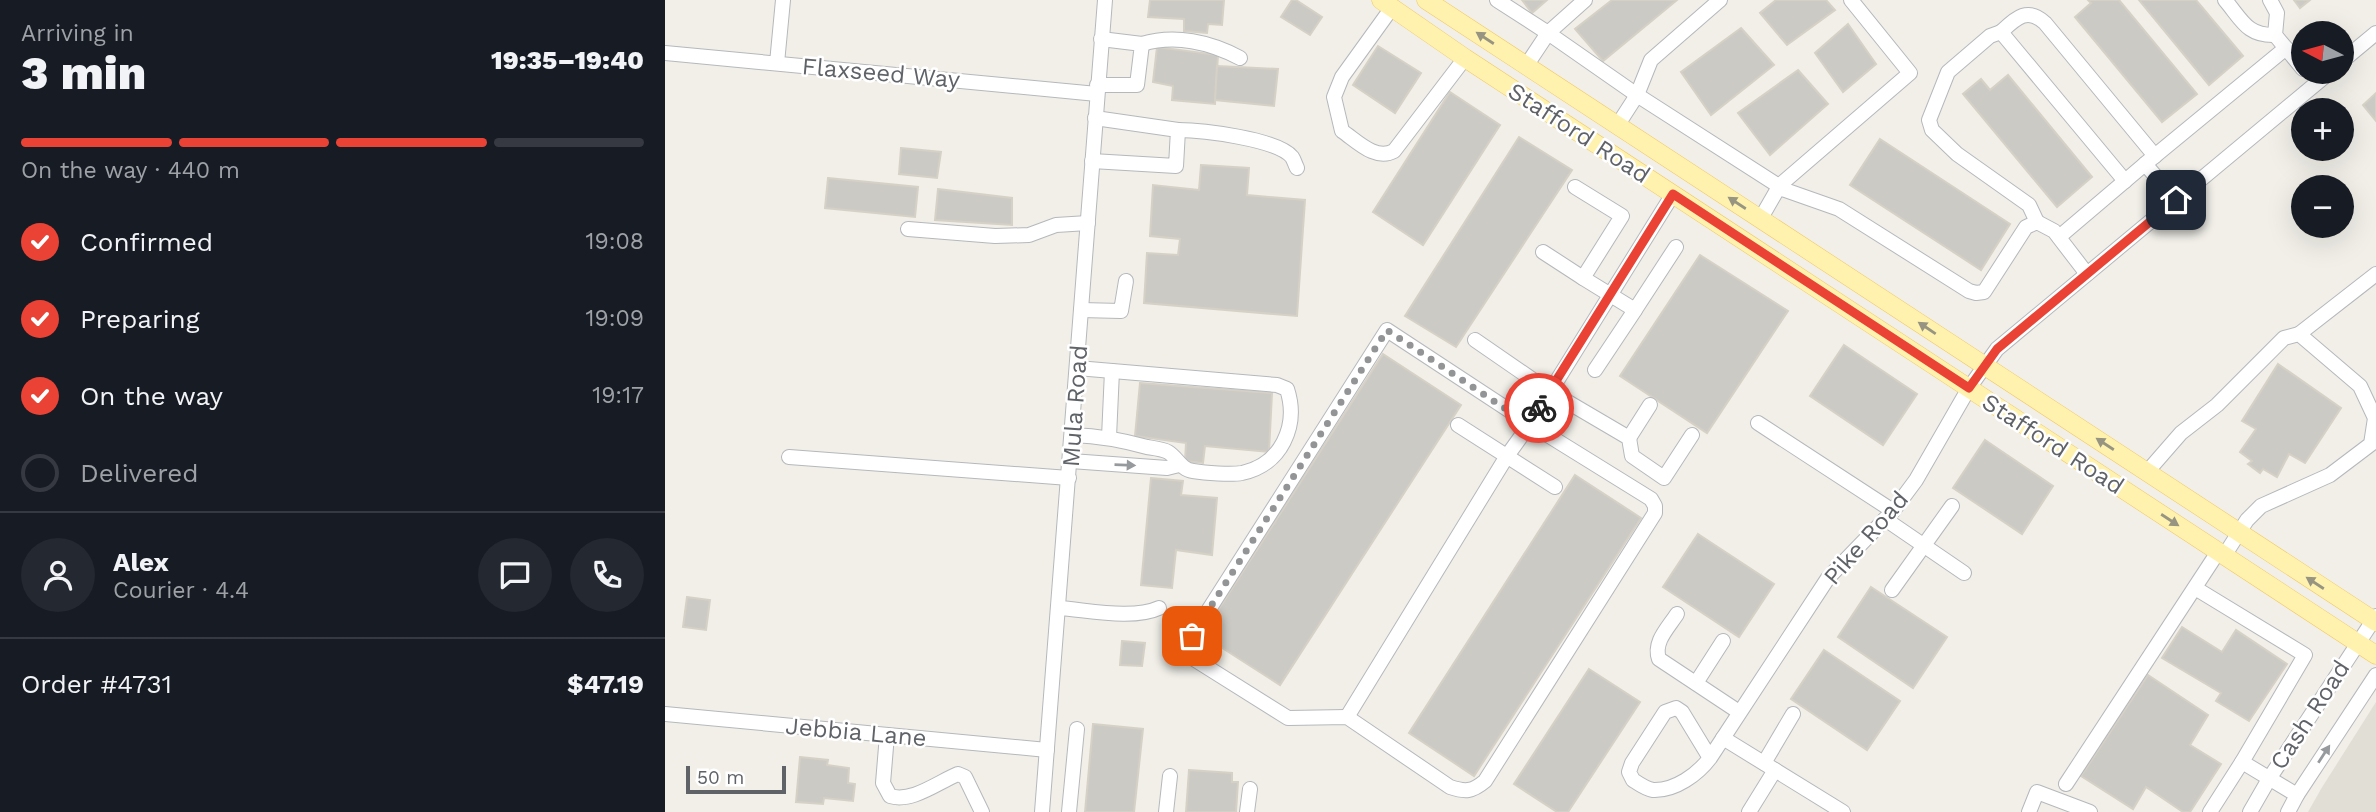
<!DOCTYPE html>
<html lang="en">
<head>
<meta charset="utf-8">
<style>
	:root { --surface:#171b24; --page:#242831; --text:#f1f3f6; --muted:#9ea1a6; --line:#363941; --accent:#ea4335 }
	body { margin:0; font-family:"Work Sans",sans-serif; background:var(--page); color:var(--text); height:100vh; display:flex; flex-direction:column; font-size:26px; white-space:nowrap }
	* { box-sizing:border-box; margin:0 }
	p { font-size:23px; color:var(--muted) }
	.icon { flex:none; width:38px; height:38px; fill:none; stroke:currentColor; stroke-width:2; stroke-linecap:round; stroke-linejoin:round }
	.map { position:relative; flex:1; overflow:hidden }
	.drawer { display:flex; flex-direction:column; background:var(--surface); width:665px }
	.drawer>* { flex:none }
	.needle { width:46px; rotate:276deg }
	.tools { position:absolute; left:1626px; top:21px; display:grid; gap:14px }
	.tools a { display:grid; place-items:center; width:63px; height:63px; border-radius:50%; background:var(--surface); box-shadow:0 7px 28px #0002; font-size:35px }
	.scale { position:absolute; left:21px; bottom:18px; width:100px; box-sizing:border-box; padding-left:7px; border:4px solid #5f6368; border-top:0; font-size:19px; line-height:24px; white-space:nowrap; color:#5f6368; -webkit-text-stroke:5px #fff; paint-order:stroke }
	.pin { position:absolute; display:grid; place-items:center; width:60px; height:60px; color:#fff; margin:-30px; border-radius:14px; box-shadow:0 4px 10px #0006 }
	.courier { position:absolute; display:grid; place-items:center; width:70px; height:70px; margin:-35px; border:5px solid #ea4335; border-radius:50%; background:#fff; color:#222; box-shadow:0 2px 9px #0007 }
	.overview em { font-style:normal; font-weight:800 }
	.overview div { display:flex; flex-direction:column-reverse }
	.overview { display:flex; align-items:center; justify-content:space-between; height:119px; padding:0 21px }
	h1 { font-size:46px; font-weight:800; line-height:52px }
	.bar { display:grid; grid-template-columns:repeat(4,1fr); gap:10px 7px; align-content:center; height:84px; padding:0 21px }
	.bar i { height:9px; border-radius:5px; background:var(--line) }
	.bar .current { background:var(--accent) }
	.bar p { grid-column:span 4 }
	.line { display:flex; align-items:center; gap:18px; padding:0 21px; border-top:2px solid var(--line) }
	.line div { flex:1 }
	.round { display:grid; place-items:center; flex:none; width:74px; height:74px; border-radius:37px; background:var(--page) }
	ol { padding:0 21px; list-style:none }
	li { display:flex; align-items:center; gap:21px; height:77px }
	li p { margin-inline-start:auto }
	li .icon { padding:7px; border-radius:50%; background:var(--accent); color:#fff; stroke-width:4 }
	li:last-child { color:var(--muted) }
	li i { width:38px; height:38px; border:4px solid var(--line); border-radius:50% }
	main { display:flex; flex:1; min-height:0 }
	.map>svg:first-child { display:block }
	.education { fill:#e1ded6 }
	.building { fill:#cccac5; stroke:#d6d1c6; stroke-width:2 }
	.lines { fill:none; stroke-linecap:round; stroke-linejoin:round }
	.minor-casing { stroke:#b5b8bc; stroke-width:16 }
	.major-casing { stroke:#f2c960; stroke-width:19 }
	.minor { stroke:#fff; stroke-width:14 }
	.major { stroke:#fff2af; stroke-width:18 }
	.oneway { fill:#979581 }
	.oneway2 { fill:#979a9d }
	.done { stroke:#929495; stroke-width:7; stroke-dasharray:0 12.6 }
	.route { stroke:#ea4335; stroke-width:9 }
	.labels { text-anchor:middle; stroke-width:5; stroke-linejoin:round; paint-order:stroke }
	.street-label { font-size:24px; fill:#5f6368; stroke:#fff }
</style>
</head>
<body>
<main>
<section class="drawer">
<div class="overview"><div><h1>3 min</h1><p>Arriving in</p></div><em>19:35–19:40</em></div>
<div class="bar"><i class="current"></i><i class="current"></i><i class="current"></i><i></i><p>On the way · 440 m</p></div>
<ol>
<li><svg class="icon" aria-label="check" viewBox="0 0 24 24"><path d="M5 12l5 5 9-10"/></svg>Confirmed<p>19:08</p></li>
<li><svg class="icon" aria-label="check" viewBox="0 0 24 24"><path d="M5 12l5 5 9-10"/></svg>Preparing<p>19:09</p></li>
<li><svg class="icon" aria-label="check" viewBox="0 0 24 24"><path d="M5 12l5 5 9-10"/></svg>On the way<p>19:17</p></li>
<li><i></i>Delivered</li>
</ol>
<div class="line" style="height:126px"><a class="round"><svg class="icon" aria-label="person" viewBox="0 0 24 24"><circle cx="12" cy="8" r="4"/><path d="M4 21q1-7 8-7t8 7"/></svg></a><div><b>Alex</b><p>Courier · 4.4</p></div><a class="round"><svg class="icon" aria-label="chat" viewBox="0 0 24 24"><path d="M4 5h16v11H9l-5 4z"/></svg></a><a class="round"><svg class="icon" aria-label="phone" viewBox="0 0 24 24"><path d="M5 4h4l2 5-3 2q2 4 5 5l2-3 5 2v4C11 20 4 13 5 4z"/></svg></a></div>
<div class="line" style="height:91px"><div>Order #4731</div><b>$47.19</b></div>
</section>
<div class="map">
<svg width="1711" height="812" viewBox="0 0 1711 812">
	<rect width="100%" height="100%" fill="#f1efe8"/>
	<polygon class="education" points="1711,702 1711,812 1643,812 1656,789"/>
	<g class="building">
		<polygon points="485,0 559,0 557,25 543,24 542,33 519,31 519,19 483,17"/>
		<polygon points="627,0 631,0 657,17 645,35 616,17"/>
		<polygon points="857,0 882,0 867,13"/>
		<polygon points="947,0 1012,0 938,61 910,29"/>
		<polygon points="1111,0 1161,0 1170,10 1122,45 1095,13"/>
		<polygon points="1423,0 1454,0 1532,94 1497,122 1410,17 1426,3"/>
		<polygon points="1474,0 1531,0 1578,56 1544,85"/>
		<polygon points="1629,0 1645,0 1635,8"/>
		<polygon points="1183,24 1211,64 1178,92 1150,53"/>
		<polygon points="1076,28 1109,65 1046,115 1016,72"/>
		<polygon points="713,46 756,73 730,113 688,85"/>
		<polygon points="492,47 553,55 550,104 507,100 508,86 488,82"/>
		<polygon points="552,66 613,69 609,106 550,100"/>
		<polygon points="1133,70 1163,104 1105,155 1073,113"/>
		<polygon points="1343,75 1427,177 1392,207 1298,94 1316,79 1325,90"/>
		<polygon points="785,92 835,125 758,245 708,212"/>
		<polygon points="1711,93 1711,121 1698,105"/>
		<polygon points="854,137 907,170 791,347 740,316"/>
		<polygon points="1215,139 1345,224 1316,270 1185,185"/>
		<polygon points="236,148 276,152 272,178 234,174"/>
		<polygon points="536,165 584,168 582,195 640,200 632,316 479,303 482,253 513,255 515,239 485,236 488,185 534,190"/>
		<polygon points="163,178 253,187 250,217 160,208"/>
		<polygon points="273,189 347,198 347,225 270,220"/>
		<polygon points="1035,255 1123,311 1042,433 955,376"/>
		<polygon points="1179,345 1252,394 1218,445 1145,396"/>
		<polygon points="718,354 796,405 615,685 537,635"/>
		<polygon points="1613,364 1676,408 1640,463 1624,454 1612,477 1598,469 1595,473 1583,464 1587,461 1575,452 1591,429 1577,421"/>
		<polygon points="475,383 607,393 604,452 540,446 538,463 520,461 521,443 470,436"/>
		<polygon points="1320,440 1388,486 1357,534 1288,488"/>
		<polygon points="910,475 976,518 809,776 744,733"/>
		<polygon points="486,478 518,481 516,495 552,498 547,555 511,550 507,588 476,585"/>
		<polygon points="1033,534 1109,584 1074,637 998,587"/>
		<polygon points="1206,587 1282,637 1248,688 1173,637"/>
		<polygon points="22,597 45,600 41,630 18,627"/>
		<polygon points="1517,627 1557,652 1571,630 1622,664 1584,721 1551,701 1556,693 1497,658"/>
		<polygon points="457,641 480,643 477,666 455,665"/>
		<polygon points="1159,650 1235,701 1202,750 1126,699"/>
		<polygon points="924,669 975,702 903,812 892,812 849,784"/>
		<polygon points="1483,675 1543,715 1525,745 1556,764 1525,812 1518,812 1481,787 1468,809 1416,776"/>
		<polygon points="428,724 478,729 469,812 420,812"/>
		<polygon points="135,757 163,760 162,765 184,768 183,783 190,784 188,801 159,798 158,804 131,802"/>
		<polygon points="524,770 567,773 567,782 573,782 571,812 521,812"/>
	</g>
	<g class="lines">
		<defs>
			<g id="minor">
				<polyline points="832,0 883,33 920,0"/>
				<path d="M1560,0C1577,20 1582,36 1610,35"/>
				<polyline points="1605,0 1612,13 1610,35 1638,69"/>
				<path d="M726,9L677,77L669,97L677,131C692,141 710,161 729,151L800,58"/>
				<polyline points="1336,32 1325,36 1283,72 1264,120 1267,130 1292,154 1364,205 1372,222"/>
				<path d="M477,44C510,34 545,42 575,58"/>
				<polyline points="0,53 432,94"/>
				<polyline points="1676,62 1711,33"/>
				<polyline points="112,63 118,0"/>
				<polyline points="861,66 883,33 972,95 1120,190 1174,209 1304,291 1311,293 1319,292 1361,227 1372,222 1389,231 1422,274"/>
				<polyline points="432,85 472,85 477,44 436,39"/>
				<polyline points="952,126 972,95 986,60 1055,0"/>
				<path d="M513,130C537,130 612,139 627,157C629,160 630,164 632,168"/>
				<polyline points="427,161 511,166 513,130 430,118"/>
				<polyline points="1480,164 1621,48"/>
				<path d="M1460,181L1336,32C1350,19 1362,6 1380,23L1490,156"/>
				<polyline points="910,187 957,216 918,278 970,310 930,370"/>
				<polyline points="1096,218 1115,185 1245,73 1186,0"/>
				<polyline points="243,229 330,236 364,235 391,225 423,223"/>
				<polyline points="1394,237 1480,164 1511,200"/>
				<polyline points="878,252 918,278"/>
				<polyline points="416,310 456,311 461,281"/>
				<polyline points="970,310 1011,247"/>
				<path d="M722,330L865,424L986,499L990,506V513L820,781C807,792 800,792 785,787L682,717L623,718L529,659L526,650L527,636Z"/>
				<polyline points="1634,334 1711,274"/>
				<polyline points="810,340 884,391 964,438 967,456 999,478 1027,435"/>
				<polyline points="1093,423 1228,511"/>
				<polyline points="793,425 890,487"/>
				<path d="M408,435C434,436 457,440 482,447C488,448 498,449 503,452C513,458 515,469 528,471C540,473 566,475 577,473C616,465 634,426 622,389L612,385L412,368"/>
				<polyline points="444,437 447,371"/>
				<polyline points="964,438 985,405"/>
				<polyline points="124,457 404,478"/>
				<polyline points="406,461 502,468 514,465"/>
				<polyline points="1482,472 1516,433 1552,405 1619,338 1634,334 1695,386 1710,418 1706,444 1665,475 1596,506 1582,520 1559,556"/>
				<polyline points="1220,519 1299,573"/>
				<polyline points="1530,588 1640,655 1577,762"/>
				<polyline points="1227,590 1287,506"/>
				<path d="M394,608C423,610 468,620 494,608"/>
				<path d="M1012,614C1003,628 988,642 994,659L1074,712"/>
				<polyline points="1031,683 1058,641"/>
				<polyline points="0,714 382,750"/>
				<polyline points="682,717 842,456 865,424 1008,194"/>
				<path d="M222,735L218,783L225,796C247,803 273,782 293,774L300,777L317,812"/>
				<polyline points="1058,738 1178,812"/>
				<path d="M1045,758L1017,712L1011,708L1000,712L967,763L964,772L968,780C974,784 981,789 988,790C1010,791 1033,774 1045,758L1163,578L1228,511L1251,480L1304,388L1332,349L1665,72"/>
				<polyline points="1099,763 1128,714"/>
				<polyline points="1401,784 1553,552"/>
				<polyline points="377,812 440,0"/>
				<polyline points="404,812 412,729"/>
				<polyline points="501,812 505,776"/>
				<polyline points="582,812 585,789"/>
				<polyline points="1084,812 1110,770"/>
				<polyline points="1364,812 1372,792 1425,812"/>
				<polyline points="1545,812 1577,762 1632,795"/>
				<polyline points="1585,812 1604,779 1711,616"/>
				<polyline points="1623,812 1632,795 1711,675"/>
			</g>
			<g id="major">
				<polyline points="716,0 800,58 1711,655"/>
				<polyline points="761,0 1711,622"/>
			</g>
		</defs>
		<use href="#minor" class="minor-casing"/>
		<use href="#major" class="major-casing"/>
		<use href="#minor" class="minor"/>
		<use href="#major" class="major"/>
	</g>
	<defs><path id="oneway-solid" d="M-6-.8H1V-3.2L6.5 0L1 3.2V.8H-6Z" transform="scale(1.75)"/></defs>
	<g class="oneway">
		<use href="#oneway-solid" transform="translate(820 38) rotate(-147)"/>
		<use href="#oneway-solid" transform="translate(1072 203) rotate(-147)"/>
		<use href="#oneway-solid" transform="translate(1262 328) rotate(-146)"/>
		<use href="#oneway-solid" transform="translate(1440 444) rotate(-147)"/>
		<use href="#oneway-solid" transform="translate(1505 520) rotate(33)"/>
		<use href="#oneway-solid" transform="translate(1650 583) rotate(-147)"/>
	</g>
	<g class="oneway2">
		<use href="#oneway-solid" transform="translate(460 465) rotate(2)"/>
		<use href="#oneway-solid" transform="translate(1659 754) rotate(-57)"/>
	</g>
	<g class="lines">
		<polyline class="done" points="527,636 722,330 865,425 874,408"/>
		<polyline class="route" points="874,408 1008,194 1304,388 1332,349 1511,200"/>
	</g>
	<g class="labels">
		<g class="street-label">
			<text transform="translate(216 73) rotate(5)" y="8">Flaxseed Way</text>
			<text transform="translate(914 133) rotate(33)" y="8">Stafford Road</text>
			<text transform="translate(410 406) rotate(-86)" y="8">Mula Road</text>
			<text transform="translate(1388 444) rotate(33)" y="8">Stafford Road</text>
			<text transform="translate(1201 538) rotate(-49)" y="8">Pike Road</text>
			<text transform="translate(1645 715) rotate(-57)" y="8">Cash Road</text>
			<text transform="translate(191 732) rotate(5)" y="8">Jebbia Lane</text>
		</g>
	</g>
</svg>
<div class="tools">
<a><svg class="needle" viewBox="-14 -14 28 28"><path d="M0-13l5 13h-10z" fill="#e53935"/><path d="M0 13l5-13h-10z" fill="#9ea1a6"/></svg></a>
<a>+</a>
<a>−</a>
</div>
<div class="scale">50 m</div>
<div class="pin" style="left:527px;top:636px;background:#ea580c"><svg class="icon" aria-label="bag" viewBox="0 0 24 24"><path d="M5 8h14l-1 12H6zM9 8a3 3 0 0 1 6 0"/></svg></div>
<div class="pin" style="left:1511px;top:200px;background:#1f2937"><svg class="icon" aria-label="home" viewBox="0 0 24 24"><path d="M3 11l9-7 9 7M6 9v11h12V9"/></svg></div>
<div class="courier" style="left:874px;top:408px"><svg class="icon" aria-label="bike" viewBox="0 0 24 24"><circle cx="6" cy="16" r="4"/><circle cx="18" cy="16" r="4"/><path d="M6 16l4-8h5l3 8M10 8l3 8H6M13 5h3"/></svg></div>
</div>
</main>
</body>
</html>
